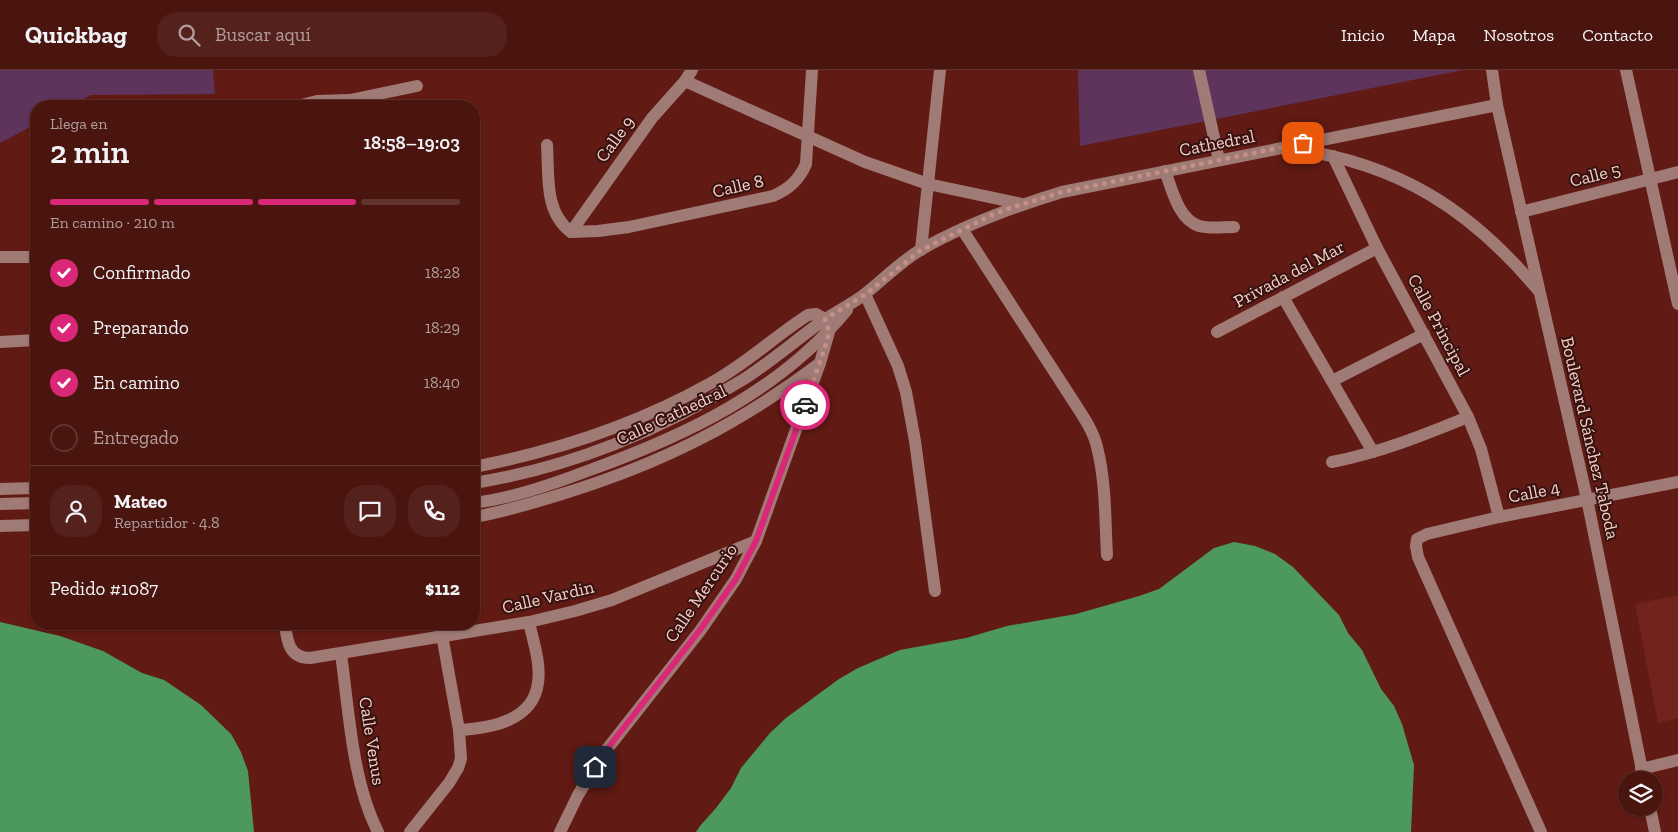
<!DOCTYPE html>
<html lang="es">
<head>
<meta charset="utf-8">
<style>
	:root { --surface:#4a140f; --page:#54211d; --text:#f1f3f6; --muted:#b29e9e; --line:#61332f; --accent:#db2777 }
	body { margin:0; font-family:"Zilla Slab",serif; background:var(--page); color:var(--text); height:100vh; display:flex; flex-direction:column; font-size:19px; white-space:nowrap }
	* { box-sizing:border-box; margin:0 }
	p { font-size:16px; color:var(--muted) }
	.icon { flex:none; width:28px; height:28px; fill:none; stroke:currentColor; stroke-width:2; stroke-linecap:round; stroke-linejoin:round }
	.map { position:relative; flex:1; overflow:hidden }
	.drawer { position:absolute; left:30px; top:30px; width:450px; height:530px; display:flex; flex-direction:column; background:var(--surface); border-radius:20px; box-shadow:0 1px 4px #0004,0 0 0 1px var(--line) }
	.drawer>* { flex:none }
	.fabs { position:absolute; left:1618px; top:701px; display:grid; gap:10px }
	.fabs a { display:grid; place-items:center; width:45px; height:45px; border-radius:50%; background:var(--surface); box-shadow:0 1px 4px #0004,0 0 0 1px var(--line); font-size:25px }
	.pin { position:absolute; display:grid; place-items:center; width:42px; height:42px; color:#fff; margin:-21px; border-radius:10px; box-shadow:0 2px 8px #0006 }
	.courier { position:absolute; display:grid; place-items:center; width:50px; height:50px; margin:-25px; border:4px solid #db2777; border-radius:50%; background:#fff; color:#222; box-shadow:0 1px 6px #0007 }
	.overview em { font-style:normal; font-weight:600 }
	.overview div { display:flex; flex-direction:column-reverse }
	.overview { display:flex; align-items:center; justify-content:space-between; height:85px; padding:0 20px }
	h1 { font-size:32px; font-weight:600; line-height:38px }
	.bar { display:grid; grid-template-columns:repeat(4,1fr); gap:8px 5px; align-content:center; height:60px; padding:0 20px }
	.bar i { height:6px; border-radius:4px; background:var(--line) }
	.bar .active { background:var(--accent) }
	.bar p { grid-column:span 4 }
	.line { display:flex; align-items:center; gap:12px; padding:0 20px; border-top:1px solid var(--line) }
	.line div { flex:1 }
	.round { display:grid; place-items:center; flex:none; width:52px; height:52px; border-radius:20px; background:var(--page) }
	ol { padding:0 20px; list-style:none }
	li { display:flex; align-items:center; gap:15px; height:55px }
	li p { margin-inline-start:auto }
	li .icon { padding:5px; border-radius:50%; background:var(--accent); color:#fff; stroke-width:4 }
	li:last-child { color:var(--muted) }
	li i { width:28px; height:28px; border:2px solid var(--line); border-radius:50% }
	header { display:flex; align-items:center; gap:30px; box-sizing:border-box; height:70px; padding:0 25px; background:var(--surface); border-bottom:1px solid var(--line) }
	header strong { font-size:24px }
	nav { display:flex; gap:28px; margin-inline-start:auto; font-size:18px }
	.search { width:350px; height:45px; background:var(--page); display:flex; align-items:center; gap:12px; box-sizing:border-box; padding:0 18px; border-radius:20px; color:var(--muted); font-size:19px }
	.map>svg:first-child { display:block }
	.built { fill:#73231d }
	.green { fill:#5e345c }
	.water { fill:#4d995d }
	.lines { fill:none; stroke-linecap:round; stroke-linejoin:round }
	.minor { stroke:#a07b75; stroke-width:12 }
	.done { stroke:#c58e88; stroke-width:5; stroke-dasharray:0 9 }
	.route { stroke:#db2777; stroke-width:6 }
	.labels { text-anchor:middle; stroke-width:4; stroke-linejoin:round; paint-order:stroke }
	.street-label { font-size:18px; fill:#facdc6; stroke:#331310 }
</style>
</head>
<body>
<header>
<strong>Quickbag</strong>
<div class="search"><svg class="icon" aria-label="search" viewBox="0 0 24 24"><circle cx="10" cy="10" r="6"/><path d="M15 15l6 6"/></svg>Buscar aquí</div>
<nav><a>Inicio</a><a>Mapa</a><a>Nosotros</a><a>Contacto</a></nav>
</header>
<div class="map">
<svg width="1678" height="762" viewBox="0 0 1678 762">
	<rect width="100%" height="100%" fill="#621a14"/>
	<polygon class="built" points="1678,525 1678,648 1658,653 1635,534"/>
	<g class="green">
		<polygon points="0,0 213,0 215,24 91,25 70,36 36,36 36,54 0,73"/>
		<polygon points="1078,0 1463,0 1080,76"/>
	</g>
	<g class="water">
		<polygon points="1234,472 1255,476 1275,484 1293,497 1339,545 1348,563 1362,580 1381,619 1394,636 1402,654 1414,695 1411,762 696,762 700,756 716,738 731,718 741,698 770,663 786,648 839,609 858,598 900,580 966,568 1007,556 1076,544 1139,526 1159,519 1214,478"/>
		<polygon points="0,552 60,566 103,581 142,603 164,610 201,635 231,664 241,682 248,701 254,762 0,762"/>
	</g>
	<g class="lines">
		<g class="minor">
			<polyline points="1199,0 1219,90"/>
			<polyline points="1492,0 1497,35 1587,429 1644,710"/>
			<polyline points="1626,0 1678,234"/>
			<polyline points="685,11 865,92 928,114 1022,134"/>
			<polyline points="298,36 317,31 350,30 417,16"/>
			<path d="M547,75C549,106 544,142 571,162"/>
			<path d="M1294,79C1399,94 1470,139 1538,220"/>
			<polyline points="1333,86 1377,178 1468,347 1481,379 1499,447"/>
			<path d="M1165,101C1172,119 1178,149 1199,156C1210,159 1223,157 1234,157"/>
			<polyline points="1521,142 1678,102"/>
			<path d="M962,159L1070,326C1080,342 1093,359 1097,377C1106,412 1105,450 1107,485"/>
			<path d="M571,162L598,161L629,157L773,126C789,119 799,110 806,94L812,0"/>
			<polyline points="571,162 652,48 685,11 692,0"/>
			<polyline points="921,180 940,0"/>
			<polyline points="0,187 36,187"/>
			<polyline points="865,224 898,296 906,322 915,371 935,521"/>
			<polyline points="1283,227 1373,382"/>
			<polyline points="1217,262 1377,178"/>
			<polyline points="0,272 36,270"/>
			<polyline points="1332,311 1424,264"/>
			<path d="M1332,392C1379,383 1424,365 1468,347"/>
			<path d="M474,397C556,381 638,354 711,313C746,294 775,266 808,245L816,244L825,249"/>
			<path d="M474,413C569,398 662,360 744,309C772,291 797,269 824,250C837,241 852,234 865,224C884,209 901,191 922,179C966,154 1013,137 1062,122L1497,35"/>
			<polyline points="0,419 36,418"/>
			<path d="M474,433C513,428 553,414 590,400C687,365 780,321 847,240"/>
			<polyline points="0,434 36,433"/>
			<path d="M474,447C503,442 533,433 562,424C660,394 738,355 820,293"/>
			<polyline points="0,456 36,455"/>
			<path d="M285,554C287,571 289,588 310,588L529,552L575,541L612,530L756,471"/>
			<path d="M341,584C349,641 352,711 378,762"/>
			<path d="M459,660C491,658 533,651 538,613C541,593 533,571 529,552"/>
			<polyline points="1641,699 1678,690"/>
			<polyline points="1650,738 1655,762"/>
			<polyline points="410,762 449,713 458,698 461,689 459,660 440,554"/>
			<polyline points="560,762 578,725 604,683 700,561 736,509 756,471 820,293 829,262 825,249"/>
			<polyline points="1541,762 1418,487 1416,476 1417,469 1427,464 1499,447 1678,412"/>
		</g>
	</g>
	<g class="lines">
		<polyline class="done" points="805,335 826,274 829,262 825,249 866,224 921,180 992,145 1007,139 1062,122 1303,73"/>
		<polyline class="route" points="595,697 604,683 700,560 736,509 756,471 805,335"/>
	</g>
	<g class="labels">
		<g class="street-label">
			<text transform="translate(615 69) rotate(-54)" y="6">Calle 9</text>
			<text transform="translate(1217 73) rotate(-11)" y="6">Cathedral</text>
			<text transform="translate(1595 105) rotate(-14)" y="6">Calle 5</text>
			<text transform="translate(738 116) rotate(-13)" y="6">Calle 8</text>
			<text transform="translate(1289 204) rotate(-28)" y="6">Privada del Mar</text>
			<text transform="translate(1439 255) rotate(62)" y="6">Calle Principal</text>
			<text transform="translate(671 345) rotate(-25)" y="6">Calle Cathedral</text>
			<text transform="translate(1590 368) rotate(77)" y="6">Boulevard Sánchez Taboda</text>
			<text transform="translate(1534 422) rotate(-11)" y="6">Calle 4</text>
			<text transform="translate(701 523) rotate(-56)" y="6">Calle Mercurio</text>
			<text transform="translate(548 527) rotate(-13)" y="6">Calle Vardin</text>
			<text transform="translate(372 671) rotate(81)" y="6">Calle Venus</text>
		</g>
	</g>
</svg>
<div class="fabs">
<a><svg class="icon" aria-label="layers" viewBox="0 0 24 24"><path d="M12 4l9 5-9 5-9-5zM3 14l9 5 9-5"/></svg></a>
</div>
<div class="pin" style="left:1303px;top:73px;background:#ea580c"><svg class="icon" aria-label="bag" viewBox="0 0 24 24"><path d="M5 8h14l-1 12H6zM9 8a3 3 0 0 1 6 0"/></svg></div>
<div class="pin" style="left:595px;top:697px;background:#1f2937"><svg class="icon" aria-label="home" viewBox="0 0 24 24"><path d="M3 11l9-7 9 7M6 9v11h12V9"/></svg></div>
<div class="courier" style="left:805px;top:335px"><svg class="icon" aria-label="car" viewBox="0 0 24 24"><path d="M5 17H2v-5l4-1 3-4h7l3 4 3 1v5h-3M9 17h6M6 11h13"/><circle cx="7" cy="17" r="2"/><circle cx="17" cy="17" r="2"/></svg></div>
<section class="drawer">
<div class="overview"><div><h1>2 min</h1><p>Llega en</p></div><em>18:58–19:03</em></div>
<div class="bar"><i class="active"></i><i class="active"></i><i class="active"></i><i></i><p>En camino · 210 m</p></div>
<ol>
<li><svg class="icon" aria-label="check" viewBox="0 0 24 24"><path d="M5 12l5 5 9-10"/></svg>Confirmado<p>18:28</p></li>
<li><svg class="icon" aria-label="check" viewBox="0 0 24 24"><path d="M5 12l5 5 9-10"/></svg>Preparando<p>18:29</p></li>
<li><svg class="icon" aria-label="check" viewBox="0 0 24 24"><path d="M5 12l5 5 9-10"/></svg>En camino<p>18:40</p></li>
<li><i></i>Entregado</li>
</ol>
<div class="line" style="height:90px"><a class="round"><svg class="icon" aria-label="person" viewBox="0 0 24 24"><circle cx="12" cy="8" r="4"/><path d="M4 21q1-7 8-7t8 7"/></svg></a><div><b>Mateo</b><p>Repartidor · 4.8</p></div><a class="round"><svg class="icon" aria-label="chat" viewBox="0 0 24 24"><path d="M4 5h16v11H9l-5 4z"/></svg></a><a class="round"><svg class="icon" aria-label="phone" viewBox="0 0 24 24"><path d="M5 4h4l2 5-3 2q2 4 5 5l2-3 5 2v4C11 20 4 13 5 4z"/></svg></a></div>
<div class="line" style="height:65px"><div>Pedido #1087</div><b>$112</b></div>
</section>
</div>
</body>
</html>
